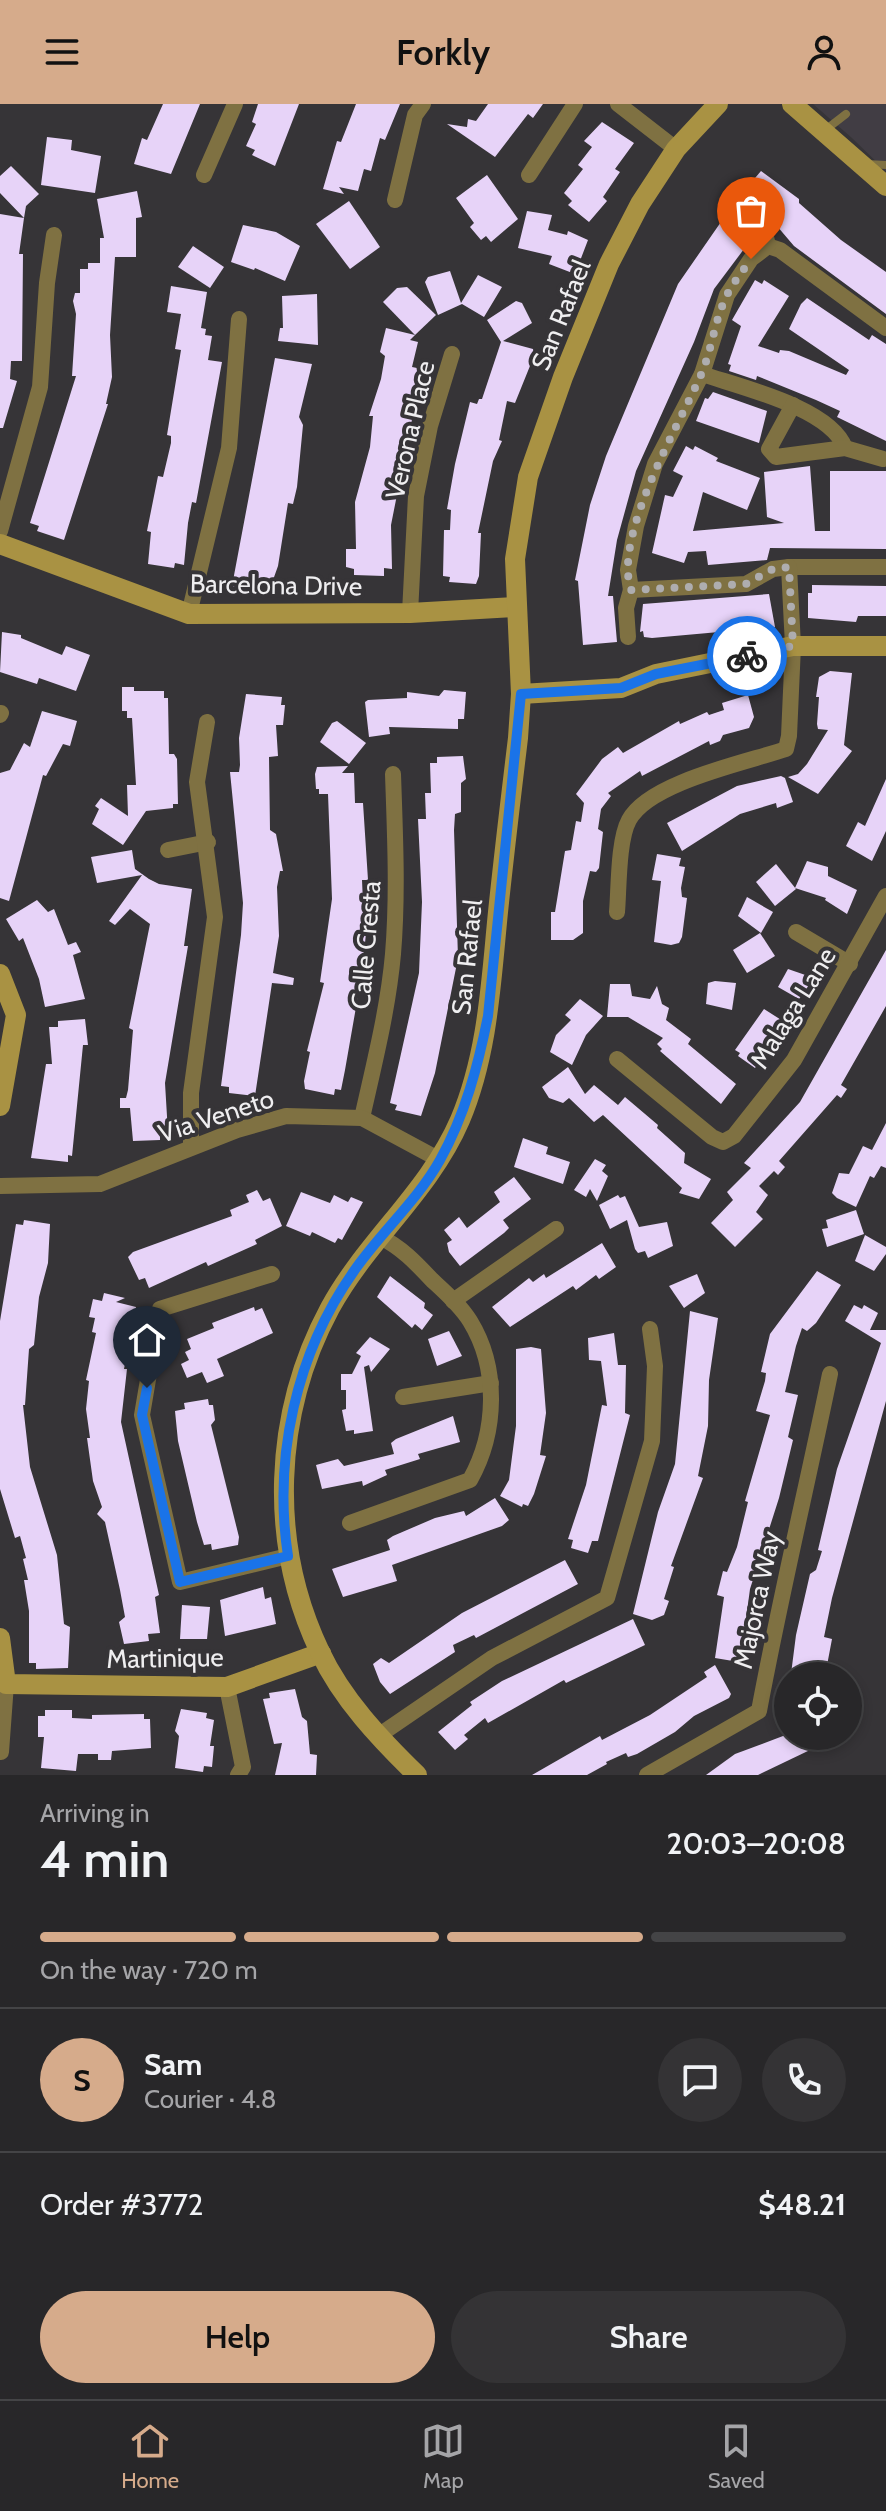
<!DOCTYPE html>
<html lang="en">
<head>
<meta charset="utf-8">
<style>
	:root { --surface:#282729; --page:#343335; --text:#f1f3f6; --muted:#a5a5a8; --line:#444446; --accent:#d6ab8b }
	body { margin:0; font-family:Cabin,sans-serif; background:var(--page); color:var(--text); height:100vh; display:flex; flex-direction:column; font-size:30px; white-space:nowrap }
	* { box-sizing:border-box; margin:0 }
	p { font-size:26px; color:var(--muted) }
	.icon { flex:none; width:44px; height:44px; fill:none; stroke:currentColor; stroke-width:2; stroke-linecap:round; stroke-linejoin:round }
	.map { position:relative; height:1671px; overflow:hidden }
	.sheet { display:flex; flex-direction:column; background:var(--surface); flex:1 }
	.sheet>* { flex:none }
	.controls { position:absolute; left:774px; top:1558px; display:grid; gap:16px }
	.controls a { display:grid; place-items:center; width:88px; height:88px; border-radius:50%; background:var(--surface); box-shadow:0 4px 12px #0003,0 0 0 2px var(--line); font-size:40px }
	.pin { position:absolute; display:grid; place-items:center; width:68px; height:68px; color:#fff; margin:-82px -34px; border-radius:50% 50% 50% 0; rotate:-45deg; box-shadow:0 0 8px #0007 }
	.pin .icon { rotate:45deg }
	.courier { position:absolute; display:grid; place-items:center; width:80px; height:80px; margin:-40px; border:6px solid #1a73e8; border-radius:50%; background:#fff; color:#222; box-shadow:0 2px 10px #0007 }
	.summary em { font-style:normal; font-weight:600 }
	.summary div { display:flex; flex-direction:column-reverse }
	.summary { display:flex; align-items:center; justify-content:space-between; height:136px; padding:0 40px }
	h1 { font-size:52px; font-weight:600; line-height:60px }
	.bar { display:grid; grid-template-columns:repeat(4,1fr); gap:12px 8px; align-content:center; height:96px; padding:0 40px }
	.bar i { height:10px; border-radius:6px; background:var(--line) }
	.bar .current { background:var(--accent) }
	.bar p { grid-column:span 4 }
	.line { display:flex; align-items:center; gap:20px; padding:0 40px; border-top:2px solid var(--line) }
	.line div { flex:1 }
	.round { display:grid; place-items:center; flex:none; width:84px; height:84px; border-radius:42px; background:var(--page) }
	.action { display:flex; gap:16px; margin-top:auto; padding:16px 40px }
	.action a { flex:1; height:92px; border-radius:48px; background:var(--accent); color:#111; font-size:32px; font-weight:600; line-height:92px; text-align:center }
	.action a+a { background:var(--page); color:var(--text) }
	header { display:flex; justify-content:space-between; align-items:center; height:104px; padding:0 40px; background:var(--accent); color:#111; font-size:36px; font-weight:600 }
	.tabs { display:flex; justify-content:space-around; align-items:center; height:112px; border-top:2px solid var(--line); background:var(--surface); font-size:22px; color:var(--muted) }
	.tabs a { display:grid; justify-items:center; gap:4px }
	.tabs .current { color:var(--accent) }
	.map>svg:first-child { display:block }
	.built { fill:#413d44 }
	.building { fill:#e7d3f8 }
	.lines { fill:none; stroke-linecap:round; stroke-linejoin:round }
	.lane { stroke:#7f7142; stroke-width:8 }
	.street { stroke:#7f7142; stroke-width:16 }
	.secondary { stroke:#a99243; stroke-width:20 }
	.done { stroke:#aeadaf; stroke-width:8; stroke-dasharray:0 14.4 }
	.route { stroke:#1a73e8; stroke-width:10 }
	.labels { text-anchor:middle; stroke-width:8; stroke-linejoin:round; paint-order:stroke }
	.street-label { font-size:26px; fill:#efeef0; stroke:#363437 }
</style>
</head>
<body>
<header><svg class="icon" aria-label="menu" viewBox="0 0 24 24"><path d="M4 6h16M4 12h16M4 18h16"/></svg>Forkly<svg class="icon" aria-label="person" viewBox="0 0 24 24"><circle cx="12" cy="8" r="4"/><path d="M4 21q1-7 8-7t8 7"/></svg></header>
<div class="map">
<svg width="886" height="1671" viewBox="0 0 886 1671">
	<rect width="100%" height="100%" fill="#363437"/>
	<polygon class="built" points="813,0 886,0 886,67 852,34"/>
	<g class="building">
		<polygon points="163,0 200,0 171,70 134,60 142,34 147,36"/>
		<polygon points="258,0 299,0 275,62 252,51 255,46 246,42 256,20 252,18"/>
		<polygon points="356,0 400,0 385,36 380,34 371,67 364,65 358,87 339,83 344,90 323,85 337,37 341,38"/>
		<polygon points="488,0 543,0 533,14 528,10 495,53 447,20 467,23 468,15 476,17"/>
		<polygon points="602,18 634,39 615,65 620,68 603,93 607,97 589,118 568,101 572,97 564,89 583,65 578,61 592,43 584,37"/>
		<polygon points="47,33 72,36 71,46 101,52 95,89 41,81"/>
		<polygon points="11,62 39,90 26,102 24,114 0,89 0,72"/>
		<polygon points="761,67 799,95 799,99 841,136 886,168 886,210 794,142 771,115 743,94 747,89 744,87"/>
		<polygon points="487,71 518,115 491,138 486,132 481,136 470,123 474,119 456,94"/>
		<polygon points="137,87 142,113 136,114 136,153 115,153 110,231 112,273 106,300 108,300 64,436 37,427 39,422 30,419 76,272 72,272 76,210 73,197 75,189 80,189 80,165 88,165 88,159 100,159 100,134 104,134 97,95"/>
		<polygon points="349,97 380,143 350,165 316,120"/>
		<polygon points="527,107 552,111 548,126 567,131 568,127 588,136 575,170 549,160 552,152 518,144"/>
		<polygon points="0,110 24,114 19,150 23,150 22,257 11,257 10,275 17,277 3,324 0,324"/>
		<polygon points="723,115 743,125 740,130 750,137 714,185 694,238 636,367 617,436 608,492 613,492 617,538 583,541 578,477 575,476 590,401 606,352 678,180"/>
		<polygon points="243,121 276,128 300,142 285,177 255,164 254,166 231,158"/>
		<polygon points="193,142 224,163 210,184 178,163"/>
		<polygon points="450,167 461,199 478,171 502,183 484,213 462,200 438,211 425,178 428,173"/>
		<polygon points="755,176 762,180 764,176 789,192 758,242 779,249 780,246 789,247 846,271 849,266 789,225 801,200 807,194 869,236 872,231 886,240 886,337 837,313 840,307 816,296 757,272 756,276 729,267 731,261 728,260 741,222 732,216"/>
		<polygon points="171,182 207,188 201,224 206,225 205,231 212,232 208,256 222,258 196,399 192,398 188,419 184,461 175,459 174,464 148,460 151,428 147,427 158,372 163,373 171,339 171,332 167,331 181,246 175,245 181,210 167,208"/>
		<polygon points="407,183 436,211 415,231 383,198 397,184"/>
		<polygon points="317,190 318,241 278,237 280,224 283,224 282,192"/>
		<polygon points="516,197 522,199 532,219 503,237 533,245 534,252 515,299 507,297 499,336 502,337 493,357 478,429 481,429 479,472 476,480 449,478 450,473 443,472 444,426 450,426 451,406 447,405 455,360 470,298 477,300 479,295 482,295 501,238 487,216"/>
		<polygon points="386,224 415,231 410,236 418,238 412,263 422,265 391,421 392,465 384,464 384,472 354,471 354,465 346,463 346,445 356,445 355,398 370,343 373,312 369,312 381,275 385,252 380,248"/>
		<polygon points="275,254 312,260 299,313 303,321 297,383 293,400 288,399 278,462 268,490 232,482"/>
		<polygon points="713,288 767,307 759,339 696,317 705,294 708,295"/>
		<polygon points="686,342 693,346 695,342 718,354 716,357 760,374 747,406 703,388 693,427 784,419 767,413 764,368 810,362 815,427 830,427 830,367 886,367 886,445 770,444 767,456 708,461 706,447 688,448 684,459 652,449 665,391 673,393 683,372 673,367"/>
		<polygon points="812,481 886,482 886,512 858,512 856,518 808,514 808,489 812,489"/>
		<polygon points="769,490 775,523 652,534 644,533 643,527 640,528 643,500"/>
		<polygon points="2,528 21,531 21,534 62,551 66,542 90,551 76,587 39,574 37,580 0,568"/>
		<polygon points="830,567 852,569 844,641 852,647 818,690 788,673 798,670 807,660 828,626 818,625 817,620 819,593 816,593 819,573"/>
		<polygon points="122,583 134,583 134,587 164,587 164,594 168,594 169,650 174,650 177,655 178,700 173,700 173,704 146,707 123,741 92,720 99,705 95,702 101,694 128,712 127,681 136,681 132,614 127,614 127,607 122,607"/>
		<polygon points="444,586 466,588 464,615 458,615 458,625 389,623 390,630 369,633 365,598 368,596 407,594 407,588 439,592"/>
		<polygon points="246,590 282,593 281,601 285,601 283,621 276,621 278,652 269,653 270,726 276,730 283,767 280,767 277,783 279,832 273,869 294,874 293,881 272,879 255,992 229,989 229,983 221,982 241,831 243,799 230,668 239,668 240,661 239,634"/>
		<polygon points="748,591 754,613 749,624 723,631 720,637 710,641 709,637 642,672 640,667 608,689 611,692 601,705 598,725 603,728 599,764 596,768 590,767 583,797 583,829 573,836 551,836 551,808 555,808 565,747 571,746 576,717 581,718 584,699 576,690 602,655 618,643 623,649 679,617 680,620 707,608 709,611 724,606 722,599"/>
		<polygon points="42,607 77,617 70,642 63,640 46,672 43,671 9,797 0,794 0,669 10,666 24,639 30,643"/>
		<polygon points="337,617 366,639 349,660 320,638 332,619"/>
		<polygon points="463,652 466,675 461,679 461,708 455,710 454,726 458,854 435,969 421,1012 395,1006 397,1001 390,999 419,869 422,798 418,715 426,715 425,689 431,689 430,659 437,659 437,653"/>
		<polygon points="348,662 342,669 354,669 355,699 363,699 368,776 362,776 363,799 369,799 362,869 345,966 341,986 335,985 334,991 305,985 304,977 310,948 307,947 324,879 320,878 332,795 328,690 319,690 319,685 316,685 315,670 317,663"/>
		<polygon points="781,672 785,674 793,698 777,704 776,699 740,710 682,747 667,719 737,682"/>
		<polygon points="886,675 886,727 872,757 846,742 858,718 865,722"/>
		<polygon points="132,746 135,765 149,775 159,780 192,785 184,842 188,842 165,979 168,1029 160,1030 160,1036 133,1037 130,1004 120,1004 120,994 126,994 128,986 133,926 129,924 150,820 130,805 115,821 109,817 142,771 97,779 91,753"/>
		<polygon points="657,750 681,754 679,762 685,763 681,784 682,793 687,794 682,833 679,839 671,841 654,838 661,777 652,776"/>
		<polygon points="807,757 828,763 828,772 857,786 847,810 825,796 826,794 795,784"/>
		<polygon points="776,760 796,785 775,802 756,778"/>
		<polygon points="747,793 773,808 761,829 738,812"/>
		<polygon points="37,796 48,808 54,805 68,841 76,838 81,848 73,851 85,895 45,903 39,875 23,834 19,837 6,815"/>
		<polygon points="760,829 775,852 747,869 733,846"/>
		<polygon points="886,846 886,902 841,981 847,985 841,994 837,991 779,1057 785,1063 778,1071 774,1067 759,1082 768,1091 756,1108 763,1115 735,1143 711,1119 733,1096 727,1088 751,1064 744,1059 800,998"/>
		<polygon points="788,865 814,874 799,895 778,883"/>
		<polygon points="715,877 736,879 732,906 706,900 708,879"/>
		<polygon points="610,880 630,880 632,892 650,895 657,882 662,900 669,904 666,916 691,935 688,940 736,980 721,1000 660,947 662,945 657,940 663,934 628,913 607,913"/>
		<polygon points="580,895 603,912 586,931 572,961 550,948 556,931 571,916 565,911"/>
		<polygon points="764,905 786,919 755,964 738,952 740,949 735,946"/>
		<polygon points="85,915 88,941 83,941 72,1052 68,1051 68,1058 31,1054 46,960 52,960 49,923 58,923 58,917"/>
		<polygon points="568,963 585,990 594,981 618,1001 625,993 658,1021 657,1024 685,1049 684,1059 711,1075 699,1095 679,1089 682,1084 603,1011 594,1018 569,994 563,999 549,994 542,983"/>
		<polygon points="886,1019 886,1064 881,1062 874,1074 870,1072 856,1103 837,1094 832,1089 839,1069 849,1070 863,1042 872,1046"/>
		<polygon points="523,1034 548,1043 546,1050 570,1058 563,1080 514,1063"/>
		<polygon points="595,1055 606,1061 602,1067 608,1072 597,1097 590,1085 586,1093 574,1086"/>
		<polygon points="514,1073 531,1095 503,1116 509,1124 504,1129 460,1162 449,1148 447,1139 452,1136 444,1126 459,1113 467,1124 500,1098 494,1088"/>
		<polygon points="257,1086 263,1097 270,1094 282,1122 255,1136 257,1140 208,1162 206,1158 149,1184 145,1174 139,1176 128,1153 133,1148 232,1112 230,1106 249,1098 246,1091"/>
		<polygon points="301,1088 330,1099 334,1091 348,1098 351,1093 363,1098 342,1136 338,1134 335,1139 312,1128 310,1132 286,1122"/>
		<polygon points="618,1091 620,1094 625,1092 639,1123 667,1118 673,1142 648,1154 645,1147 638,1149 635,1145 627,1116 610,1125 599,1101"/>
		<polygon points="856,1106 864,1130 827,1143 822,1125 828,1124 826,1116"/>
		<polygon points="24,1116 50,1120 48,1159 39,1193 34,1241 29,1245 25,1301 23,1301 30,1363 57,1451 64,1520 70,1523 68,1564 36,1565 36,1559 29,1559 29,1507 24,1476 28,1476 23,1455 26,1454 20,1432 15,1434 0,1385 0,1217 16,1120 23,1121"/>
		<polygon points="865,1131 886,1143 886,1150 874,1167 855,1157"/>
		<polygon points="602,1139 616,1163 599,1175 596,1171 576,1186 573,1182 510,1223 492,1203 529,1174 533,1178 544,1170 546,1174"/>
		<polygon points="817,1167 841,1181 816,1219 807,1227 802,1224 796,1242 785,1288 798,1291 788,1333 793,1336 779,1394 750,1485 741,1552 739,1558 715,1554 724,1493 717,1491 723,1467 727,1468 737,1443 748,1398 745,1397 770,1311 756,1307 765,1277 766,1269 761,1268 770,1230"/>
		<polygon points="697,1170 705,1189 684,1204 669,1182"/>
		<polygon points="390,1172 425,1199 424,1204 433,1211 422,1226 415,1220 412,1224 377,1193"/>
		<polygon points="104,1189 125,1194 116,1198 136,1203 124,1265 127,1265 121,1318 159,1491 155,1493 160,1529 148,1530 149,1537 124,1540 119,1518 125,1513 120,1486 105,1418 97,1410 102,1403 93,1377 87,1334 90,1334 86,1305 89,1277 86,1276 96,1229 92,1228 95,1214 89,1213 93,1195 102,1197"/>
		<polygon points="854,1201 862,1205 864,1201 878,1209 870,1226 886,1226 886,1297 832,1494 824,1533 832,1535 825,1572 795,1572 791,1570 796,1531 810,1470 816,1466 822,1447 818,1446 837,1365 881,1239 845,1217"/>
		<polygon points="254,1203 255,1207 262,1204 273,1229 217,1255 224,1272 207,1279 202,1268 187,1274 181,1260 189,1256 185,1248 191,1245 187,1235 214,1224 212,1219"/>
		<polygon points="690,1207 718,1214 709,1276 708,1322 698,1372 703,1374 671,1462 674,1463 664,1495 669,1497 664,1511 652,1516 633,1510 658,1408 675,1360"/>
		<polygon points="449,1227 462,1252 437,1262 428,1235"/>
		<polygon points="614,1229 618,1261 626,1261 625,1309 630,1311 598,1437 592,1437 588,1449 571,1444 573,1436 568,1435 586,1381 602,1301 607,1302 601,1257 589,1256 588,1234"/>
		<polygon points="370,1233 390,1245 371,1268 369,1261 364,1263 373,1327 354,1330 354,1326 346,1327 342,1306 346,1305 346,1286 341,1286 341,1270 352,1270 361,1252 356,1249"/>
		<polygon points="531,1243 541,1245 546,1309 540,1351 546,1352 534,1390 528,1402 523,1400 522,1403 500,1392 509,1376 516,1322 516,1245"/>
		<polygon points="208,1295 209,1301 213,1301 215,1316 211,1321 239,1433 238,1441 212,1446 211,1440 204,1441 197,1418 178,1337 175,1307 185,1305 184,1299"/>
		<polygon points="453,1312 460,1338 418,1350 420,1355 385,1366 387,1371 363,1382 362,1377 322,1385 316,1361 338,1355 344,1362 394,1350 391,1339 396,1335"/>
		<polygon points="495,1394 509,1416 502,1422 392,1461 397,1477 343,1493 332,1465 390,1446 387,1436 393,1432 435,1414 464,1407 466,1412"/>
		<polygon points="565,1456 578,1480 476,1534 474,1531 453,1541 455,1548 390,1590 380,1578 373,1560 381,1554 389,1559 462,1509"/>
		<polygon points="263,1483 265,1495 271,1493 276,1520 225,1532 220,1496"/>
		<polygon points="182,1501 210,1503 207,1535 180,1535"/>
		<polygon points="633,1515 645,1541 566,1579 564,1576 488,1619 485,1614 464,1631 468,1635 455,1646 438,1628 472,1601 470,1598 502,1577"/>
		<polygon points="715,1561 731,1590 729,1594 694,1612 675,1628 637,1650 628,1653 626,1649 606,1658 607,1660 587,1671 532,1671 600,1632 602,1636 650,1611 707,1573 704,1568"/>
		<polygon points="295,1585 302,1613 307,1617 310,1650 317,1651 316,1671 275,1671 282,1639 274,1640 263,1595 270,1594 269,1589"/>
		<polygon points="181,1605 207,1609 206,1614 214,1616 210,1642 214,1642 212,1663 204,1662 203,1668 175,1664 179,1632 175,1627"/>
		<polygon points="45,1606 72,1606 72,1614 92,1615 92,1611 144,1610 144,1615 150,1615 151,1644 112,1647 111,1656 98,1656 98,1650 78,1650 76,1667 41,1664 44,1633 38,1633 38,1612 45,1612"/>
		<polygon points="783,1632 801,1632 810,1646 758,1671 706,1671 735,1650"/>
	</g>
	<g class="lines">
		<g class="lane">
			<polyline points="824,27 846,10"/>
			<polyline points="867,60 886,61"/>
		</g>
		<g class="street">
			<polyline points="618,0 676,45"/>
			<polyline points="204,71 235,0"/>
			<polyline points="529,71 575,0"/>
			<polyline points="395,96 415,11 423,0"/>
			<polyline points="734,101 764,124 768,142"/>
			<polyline points="768,142 780,146 886,224"/>
			<path d="M702,270C740,283 831,304 845,344"/>
			<polyline points="793,301 769,345 776,353 845,344 883,355"/>
			<polyline points="0,427 40,283 47,179 54,131"/>
			<polyline points="631,486 628,466 636,422 655,360 702,270 727,191 751,155 768,142"/>
			<polyline points="631,486 746,480 773,465 789,463 886,463"/>
			<polyline points="410,509 416,392 430,322 452,250"/>
			<polyline points="189,510 229,344 239,215"/>
			<polyline points="628,533 626,504 631,486"/>
			<polyline points="0,611 1,609"/>
			<polyline points="168,746 208,738"/>
			<path d="M617,808C619,784 618,736 629,716C649,678 748,658 786,645L789,632L793,542L789,463"/>
			<polyline points="796,828 850,860"/>
			<polyline points="617,955 712,1033 723,1038 734,1032 794,956 886,792"/>
			<path d="M362,1014C374,960 388,906 393,850C398,790 395,730 393,670"/>
			<polyline points="191,1043 191,989 215,813 197,678 207,618"/>
			<polyline points="0,1082 100,1080 237,1026 286,1012 362,1014 440,1056"/>
			<polyline points="272,1170 160,1205 142,1311 180,1478 288,1452"/>
			<polyline points="453,1197 556,1125"/>
			<polyline points="403,1293 491,1279"/>
			<path d="M350,1419L470,1376C497,1328 499,1264 470,1217C460,1201 445,1188 432,1176C416,1159 401,1143 380,1133"/>
			<polyline points="227,1583 243,1663 238,1671"/>
			<polyline points="378,1632 492,1554 607,1494 652,1337 655,1262 650,1225"/>
			<polyline points="1,1648 6,1580"/>
			<path d="M647,1671L759,1607C780,1494 807,1382 830,1270"/>
		</g>
		<g class="secondary">
			<polyline points="792,0 886,82"/>
			<polyline points="0,440 189,510 410,509 515,503"/>
			<polyline points="521,590 621,584 656,570 793,542 886,542"/>
			<polyline points="0,870 16,911 0,1002"/>
			<polyline points="0,1534 6,1580 227,1583 321,1549"/>
			<path d="M417,1671C380,1635 342,1595 320,1548C268,1439 273,1310 330,1204C367,1136 429,1088 460,1016C488,950 491,878 498,808C504,750 511,692 518,634L521,590L515,455L528,373L563,273L609,160L640,100L676,45L718,0"/>
		</g>
	</g>
	<g class="lines">
		<path class="done" d="M747,552L793,542L789,463L773,465L746,480L631,486C613,432 678,323 700,273C712,247 714,217 727,191C733,179 743,167 751,155"/>
		<path class="route" d="M147,1284L142,1311L180,1478L288,1452C273,1354 296,1249 354,1167C381,1128 417,1097 440,1056C465,1011 478,962 488,912L521,590L621,584L656,570L747,552"/>
	</g>
	<g class="labels">
		<g class="street-label">
			<text transform="translate(561 211) rotate(-68)" y="9">San Rafael</text>
			<text transform="translate(410 326) rotate(-77)" y="9">Verona Place</text>
			<text transform="translate(276 481) rotate(1)" y="9">Barcelona Drive</text>
			<text transform="translate(366 841) rotate(-85)" y="9">Calle Cresta</text>
			<text transform="translate(467 853) rotate(-84)" y="9">San Rafael</text>
			<text transform="translate(793 904) rotate(-58)" y="9">Malaga Lane</text>
			<text transform="translate(216 1012) rotate(-18)" y="9">Via Veneto</text>
			<text transform="translate(757 1496) rotate(-78)" y="9">Majorca Way</text>
			<text transform="translate(165 1554) rotate(-1)" y="9">Martinique</text>
		</g>
	</g>
</svg>
<div class="controls">
<a><svg class="icon" aria-label="locate" viewBox="0 0 24 24"><circle cx="12" cy="12" r="6"/><path d="M12 2v4M12 18v4M2 12h4M18 12h4"/></svg></a>
</div>
<div class="pin" style="left:751px;top:155px;background:#ea580c"><svg class="icon" aria-label="bag" viewBox="0 0 24 24"><path d="M5 8h14l-1 12H6zM9 8a3 3 0 0 1 6 0"/></svg></div>
<div class="pin" style="left:147px;top:1284px;background:#1f2937"><svg class="icon" aria-label="home" viewBox="0 0 24 24"><path d="M3 11l9-7 9 7M6 9v11h12V9"/></svg></div>
<div class="courier" style="left:747px;top:552px"><svg class="icon" aria-label="bike" viewBox="0 0 24 24"><circle cx="6" cy="16" r="4"/><circle cx="18" cy="16" r="4"/><path d="M6 16l4-8h5l3 8M10 8l3 8H6M13 5h3"/></svg></div>
</div>
<section class="sheet">
<div class="summary"><div><h1>4 min</h1><p>Arriving in</p></div><em>20:03–20:08</em></div>
<div class="bar"><i class="current"></i><i class="current"></i><i class="current"></i><i></i><p>On the way · 720 m</p></div>
<div class="line" style="height:144px"><b class="round" style="background:var(--accent);color:#111">S</b><div><b>Sam</b><p>Courier · 4.8</p></div><a class="round"><svg class="icon" aria-label="chat" viewBox="0 0 24 24"><path d="M4 5h16v11H9l-5 4z"/></svg></a><a class="round"><svg class="icon" aria-label="phone" viewBox="0 0 24 24"><path d="M5 4h4l2 5-3 2q2 4 5 5l2-3 5 2v4C11 20 4 13 5 4z"/></svg></a></div>
<div class="line" style="height:104px"><div>Order #3772</div><b>$48.21</b></div>
<div class="action"><a>Help</a><a>Share</a></div>
</section>
<nav class="tabs">
<a class="current"><svg class="icon" aria-label="home" viewBox="0 0 24 24"><path d="M3 11l9-7 9 7M6 9v11h12V9"/></svg>Home</a>
<a><svg class="icon" aria-label="map" viewBox="0 0 24 24"><path d="M3 6l6-2 6 2 6-2v14l-6 2-6-2-6 2zM9 4v14M15 6v14"/></svg>Map</a>
<a><svg class="icon" aria-label="saved" viewBox="0 0 24 24"><path d="M7 4h10v16l-5-4-5 4z"/></svg>Saved</a>
</nav>
</body>
</html>
